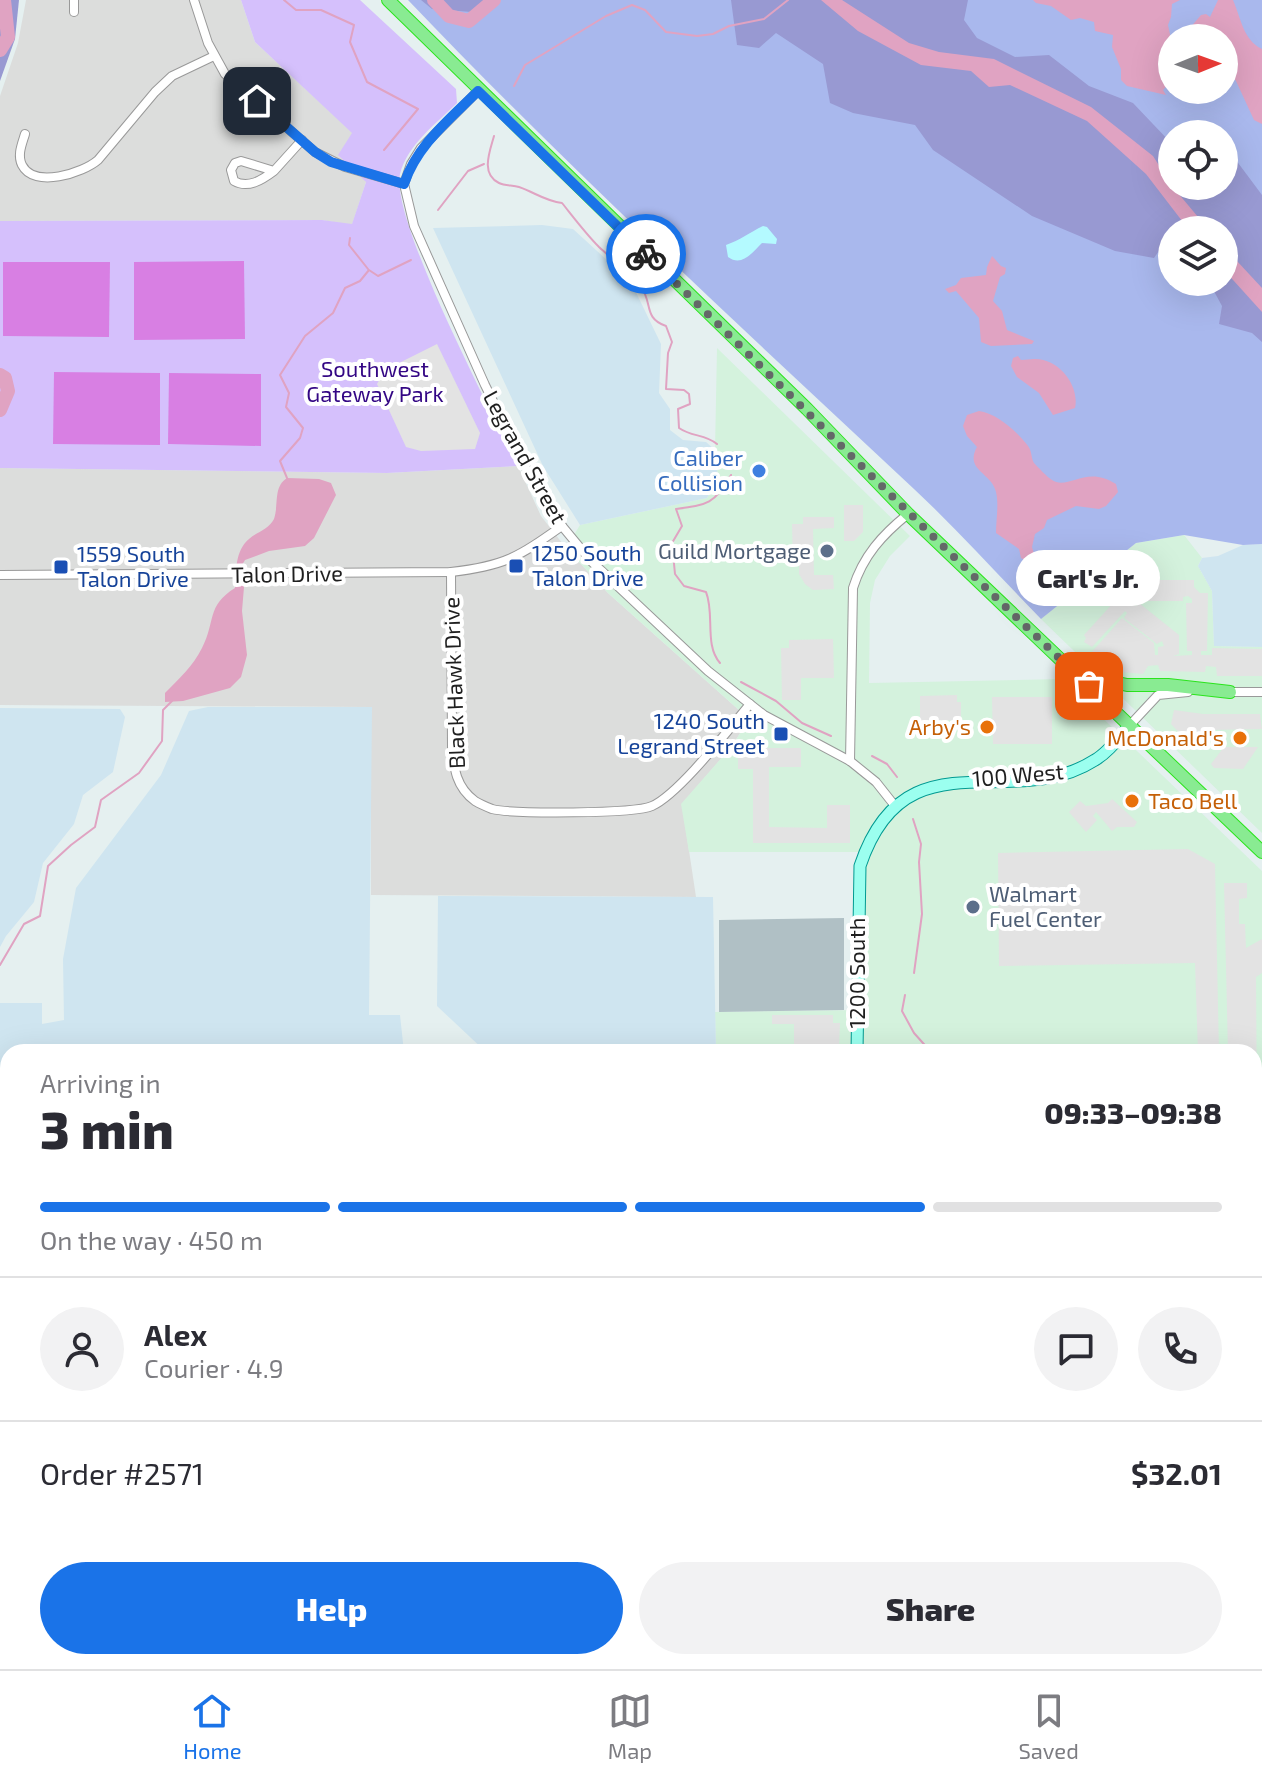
<!DOCTYPE html>
<html lang="en">
<head>
<meta charset="utf-8">
<style>
	:root { --surface:#fff; --page:#f2f2f3; --text:#2b2b33; --muted:#7c7c81; --line:#e1e1e2; --accent:#1a73e8 }
	body { margin:0; font-family:"Exo 2",sans-serif; background:var(--page); color:var(--text); height:100vh; display:flex; flex-direction:column; font-size:30px; white-space:nowrap }
	* { box-sizing:border-box; margin:0 }
	p { font-size:26px; color:var(--muted) }
	.icon { flex:none; width:44px; height:44px; fill:none; stroke:currentColor; stroke-width:2; stroke-linecap:round; stroke-linejoin:round }
	.map { position:relative; flex:1; overflow:hidden }
	.side { position:absolute; left:0px; top:1044px; width:1262px; height:626px; display:flex; flex-direction:column; background:var(--surface); border-radius:24px 24px 0 0; box-shadow:0 8px 32px #0002 }
	.side>* { flex:none }
	.needle { width:52px; rotate:89deg }
	.tools { position:absolute; left:1158px; top:24px; display:grid; gap:16px }
	.tools a { display:grid; place-items:center; width:80px; height:80px; border-radius:50%; background:var(--surface); box-shadow:0 8px 32px #0002; font-size:40px }
	.pin { position:absolute; display:grid; place-items:center; width:68px; height:68px; color:#fff; margin:-34px; border-radius:16px; box-shadow:0 4px 12px #0006 }
	.courier { position:absolute; display:grid; place-items:center; width:80px; height:80px; margin:-40px; border:6px solid #1a73e8; border-radius:50%; background:#fff; color:#222; box-shadow:0 2px 10px #0007 }
	.bubble { position:absolute; height:56px; border-radius:28px; background:var(--surface); box-shadow:0 8px 32px #0002; font-size:26px; font-weight:800; line-height:56px; text-align:center }
	.headline em { font-style:normal; font-weight:800 }
	.headline div { display:flex; flex-direction:column-reverse }
	.headline { display:flex; align-items:center; justify-content:space-between; height:136px; padding:0 40px }
	h1 { font-size:52px; font-weight:800; line-height:60px }
	.bar { display:grid; grid-template-columns:repeat(4,1fr); gap:12px 8px; align-content:center; height:96px; padding:0 40px }
	.bar i { height:10px; border-radius:6px; background:var(--line) }
	.bar .on { background:var(--accent) }
	.bar p { grid-column:span 4 }
	.line { display:flex; align-items:center; gap:20px; padding:0 40px; border-top:2px solid var(--line) }
	.line div { flex:1 }
	.round { display:grid; place-items:center; flex:none; width:84px; height:84px; border-radius:42px; background:var(--page) }
	.action { display:flex; gap:16px; margin-top:auto; padding:16px 40px }
	.action a { flex:1; height:92px; border-radius:48px; background:var(--accent); color:#fff; font-size:32px; font-weight:800; line-height:92px; text-align:center }
	.action a+a { background:var(--page); color:var(--text) }
	.dock { display:flex; justify-content:space-around; align-items:center; height:112px; border-top:2px solid var(--line); background:var(--surface); font-size:22px; color:var(--muted) }
	.dock a { display:grid; justify-items:center; gap:4px }
	.dock .on { color:var(--accent) }
	.map>svg:first-child { display:block }
	.residential { fill:#dcdddc }
	.commercial { fill:#d4f2dd }
	.industrial { fill:#e1ead7 }
	.religious { fill:#cdcdcd }
	.construction { fill:#b0c0c5 }
	.farmland { fill:#cfe5f0 }
	.grass { fill:#a9b8ed; fill-rule:evenodd }
	.forest { fill:#9899d2 }
	.sand { fill:#b4faff }
	.park { fill:#d5c0fc }
	.pitch { fill:#d87fe3 }
	.parking { fill:#e3e3e3; fill-rule:evenodd }
	.water { fill:#e0a3c2 }
	.lines { fill:none; stroke-linecap:round; stroke-linejoin:round }
	.stream { stroke:#e0a3c2; stroke-width:2 }
	.river { stroke:#e0a3c2; stroke-width:14 }
	.minor-casing { stroke:#999; stroke-width:10 }
	.major-casing { stroke:#009a91; stroke-width:13 }
	.highway-casing { stroke:#2be41d; stroke-width:14 }
	.minor { stroke:#fff; stroke-width:8 }
	.major { stroke:#9bffef; stroke-width:11 }
	.highway { stroke:#89eb92; stroke-width:12 }
	.done { stroke:#646868; stroke-width:8; stroke-dasharray:0 14.4 }
	.route { stroke:#1a73e8; stroke-width:10 }
	.shop-dot { fill:#3f7fe0; stroke:#fff; stroke-width:3 }
	.service-dot { fill:#5c6f8a; stroke:#fff; stroke-width:3 }
	.transit-dot { fill:#1a4fb4; stroke:#fff; stroke-width:3 }
	.food-dot { fill:#e8710a; stroke:#fff; stroke-width:3 }
	.labels { text-anchor:middle; stroke-width:8; stroke-linejoin:round; paint-order:stroke }
	.park-label { font-size:22px; fill:#330684; stroke:#fff }
	.street-label { font-size:22px; fill:#1f1f1f; stroke:#fff }
	.shop-label { font-size:22px; fill:#366cbe; stroke:#fff; text-anchor:end }
	.service-label { font-size:22px; fill:#4e5e75; stroke:#fff; text-anchor:end }
	.transit-label { font-size:22px; fill:#164399; stroke:#fff; text-anchor:start }
	.food-label { font-size:22px; fill:#c56008; stroke:#fff; text-anchor:end }
</style>
</head>
<body>
<div class="map">
<svg width="1262" height="1669" viewBox="0 0 1262 1669">
	<rect width="100%" height="100%" fill="#e5f0f0"/>
	<g class="residential">
		<polygon points="26,0 241,0 255,42 353,133 366,182 352,225 321,220 0,221 0,96 18,43"/>
		<polygon points="518,466 541,516 566,548 608,593 749,719 732,746 682,804 696,897 371,895 371,707 0,705 0,468 387,473"/>
		<polygon points="0,1596 8,1596 8,1662 117,1662 117,1669 0,1669"/>
		<polygon points="307,1662 703,1662 709,1669 307,1669"/>
	</g>
	<g class="commercial">
		<polygon points="717,348 910,536 890,556 875,580 870,603 869,683 1062,679 1262,871 1262,1192 1254,1194 1254,1052 716,1052 715,1012 863,1010 860,852 689,852 681,804 732,746 749,719 608,593 566,548 580,525 707,498 718,479 715,450"/>
		<polygon points="1184,535 1202,558 1198,566 1212,591 1214,646 1262,647 1262,833 1041,619 1136,543"/>
		<polygon points="0,1168 8,1169 8,1439 0,1440"/>
		<polygon points="1262,1508 1262,1669 709,1669 703,1662 1254,1662 1254,1603 1259,1600 1258,1522"/>
	</g>
	<polygon class="industrial" points="1262,1192 1262,1383 1254,1383 1254,1194"/>
	<rect class="religious" x="117" y="1662" width="190" height="7"/>
	<polygon class="construction" points="844,918 844,1010 719,1012 719,920"/>
	<g class="farmland">
		<polygon points="542,225 573,229 631,282 661,344 659,393 670,409 670,430 683,440 706,442 715,450 718,479 707,498 580,525 543,466 433,228"/>
		<polygon points="1262,544 1262,647 1214,646 1212,591 1198,566 1202,558 1218,556 1243,545"/>
		<polygon points="208,707 372,707 369,1015 400,1015 404,1052 8,1052 8,1168 0,1168 0,1003 42,1003 42,1024 64,1020 63,959 76,888 161,775 189,711"/>
		<polygon points="0,708 120,709 125,717 113,772 83,795 74,824 43,863 34,902 6,936 0,947"/>
		<polygon points="438,896 713,897 716,1052 486,1052 437,1006"/>
		<polygon points="1254,1383 1262,1383 1259,1601 1254,1603"/>
	</g>
	<path class="grass" d="M408,0H1262V544L1243,545L1184,535L1136,543L1041,619C999,576 958,530 914,489C743,329 570,170 408,0ZM1172,38H1224V90H1172ZM1172,134H1224V186H1172ZM1172,230H1224V282H1172Z"/>
	<g class="forest">
		<polygon points="0,0 19,0 15,39 0,81"/>
		<polygon points="421,0 500,0 485,13 432,9"/>
		<polygon points="731,0 968,0 964,20 977,38 1015,57 1049,55 1089,86 1133,103 1172,144 1172,186 1224,186 1224,144 1262,195 1262,342 1252,333 1219,324 1222,306 1209,282 1224,282 1224,230 1172,230 1172,242 1165,242 1154,258 1115,251 1032,216 933,150 915,125 853,113 830,103 823,64 776,33 759,48 737,45"/>
	</g>
	<path class="sand" d="M763,226L767,227L777,239L776,244L762,243C752,253 742,267 728,257L726,245C740,240 749,233 763,226Z"/>
	<path class="park" d="M241,0H360L456,89L457,103C437,123 407,145 400,174C390,219 493,415 518,466L387,473L0,468V221L322,220L352,224L366,182L338,155L352,133L255,42Z"/>
	<g class="pitch">
		<polygon points="244,261 245,339 134,340 134,262"/>
		<polygon points="3,262 110,262 109,337 3,336"/>
		<polygon points="54,372 160,373 160,445 53,444"/>
		<polygon points="169,373 261,374 261,446 168,444"/>
	</g>
	<g class="parking">
		<polygon points="437,344 480,433 475,449 421,451 406,447 377,384 385,370"/>
		<polygon points="844,505 863,505 863,532 854,541 844,541"/>
		<polygon points="803,517 834,517 834,528 813,529 814,575 833,575 834,589 813,590 805,584 799,574 799,565 793,565 792,524 803,524"/>
		<path d="M1134,580H1194V587L1200,593H1208L1207,651H1201V655H1212V648L1262,649V676H1217L1216,667L1206,666L1205,672L1160,671L1158,665L1148,666L1143,674L1121,672L1103,666L1090,654L1122,618L1154,643L1155,655H1158V647L1164,646L1162,641L1157,644L1124,618L1127,613L1125,611L1092,647L1084,642L1086,638L1084,635ZM1140,596L1142,601H1183V597L1188,596L1192,599V603H1186L1187,651H1192V655L1173,656L1179,654V635L1139,603L1136,606L1133,604Z"/>
		<polygon points="833,639 834,678 801,678 801,700 782,700 781,648 789,648 789,640"/>
		<polygon points="957,695 957,702 961,702 961,720 920,721 920,696"/>
		<polygon points="992,697 1052,697 1052,744 993,744"/>
		<polygon points="1174,710 1203,714 1260,714 1262,729 1209,730 1209,744 1195,749 1171,724"/>
		<polygon points="1224,747 1258,747 1243,769 1214,768 1211,764"/>
		<polygon points="738,748 801,748 801,767 769,767 769,827 827,828 827,805 850,805 850,843 753,843 753,769 738,769"/>
		<polygon points="1112,799 1137,822 1134,827 1117,827 1112,831 1096,812 1093,816 1097,820 1086,832 1069,812 1080,801 1086,806 1108,803"/>
		<polygon points="1188,849 1215,864 1219,1052 1198,1052 1195,963 999,966 998,853"/>
		<polygon points="1224,883 1247,883 1247,898 1239,899 1239,924 1245,924 1246,948 1262,939 1262,973 1256,977 1257,1117 1262,1118 1262,1147 1254,1149 1254,1052 1228,1052"/>
		<polygon points="772,1015 833,1015 833,1023 840,1023 839,1046 817,1045 817,1052 794,1051 794,1024 772,1024"/>
	</g>
	<g class="water">
		<polygon points="821,0 842,0 909,43 939,52 994,59 1091,107 1153,156 1172,186 1209,230 1189,230 1146,174 1087,121 1010,85 989,87 971,71 921,65 858,31"/>
		<polygon points="1033,0 1180,0 1172,4 1171,17 1168,25 1172,44 1172,80 1163,90 1166,95 1127,86 1121,80 1121,69 1112,47 1113,35 1095,31 1094,22 1080,18 1071,20 1051,6 1036,3"/>
		<path d="M1218,0H1233C1241,18 1243,40 1262,49V124L1254,120L1236,81L1224,64V38H1190L1189,29L1201,15L1206,14L1210,17Z"/>
		<polygon points="1224,247 1262,288 1262,312 1224,270"/>
		<polygon points="992,256 1001,266 1006,268 1005,274 1000,277 993,301 1002,311 1007,330 1034,341 1032,344 991,346 981,342 979,318 956,291 949,293 945,289 956,285 961,278 986,275 987,267"/>
		<path d="M1018,356L1021,360C1026,360 1030,359 1034,359C1059,358 1080,386 1075,408L1053,415L1039,393L1017,377L1011,366L1013,358Z"/>
		<path d="M979,411C996,413 1018,432 1028,446C1032,451 1031,458 1034,463C1038,467 1047,477 1052,480C1068,491 1086,464 1116,484L1118,492L1106,506L1099,509L1076,506L1047,520L1044,528L1035,534L1032,547L1036,560L1032,564L1021,558L1019,549L996,533C996,520 999,505 996,492C992,473 964,470 977,447L967,436L963,426L967,415Z"/>
		<path d="M287,478L319,479L331,483L336,495L314,538L305,546L269,551L245,560L242,565L244,587L242,611L247,655L241,677L230,688L183,701L165,702V693C179,679 193,666 202,648C216,621 206,606 235,588C236,571 235,551 249,539C257,532 269,529 274,519C279,504 273,487 287,478Z"/>
	</g>
	<g class="lines">
		<g class="stream">
			<polyline points="284,0 296,10 321,10 354,25 350,42 367,82 418,109 384,150"/>
			<polyline points="514,86 525,65 606,16 632,5 645,10 666,32 697,36 713,34 729,26 764,19 788,0"/>
			<path d="M494,136C490,151 480,174 499,183C505,186 513,185 519,187C534,192 545,201 562,203C574,218 586,234 599,247C613,260 629,271 641,287C653,303 643,318 666,326L672,342L668,353L666,389L684,390L689,394L690,404L678,409L679,428C692,437 705,434 717,444"/>
			<polyline points="438,210 468,171 484,164"/>
			<polyline points="350,238 349,245 368,269"/>
			<polyline points="287,478 280,461 300,438 303,428 286,407 289,393 280,375 305,336 333,313 345,288 360,281 369,270 378,276 411,260"/>
			<path d="M720,663C704,645 715,614 706,592L684,586L675,574L672,543L682,526L676,509C707,505 715,504 731,475"/>
			<polyline points="741,682 776,701 802,723 831,736"/>
			<polyline points="872,756 887,764 897,777"/>
			<polyline points="913,819 921,844 919,862 922,914 914,973"/>
			<polyline points="0,965 24,924 40,916 48,866 71,845 95,827 101,800 139,773 162,741 163,710 172,701"/>
			<polyline points="905,995 902,1011 914,1033 931,1052"/>
			<polyline points="1237,1662 1247,1669"/>
		</g>
		<g class="river">
			<polyline points="434,0 449,16 469,21 494,0"/>
			<polyline points="0,50 8,37 4,0"/>
			<polyline points="0,375 5,378 8,391 0,410"/>
		</g>
		<defs>
			<g id="minor">
				<polyline points="194,0 208,43 225,74 315,152 345,167 404,184"/>
				<polyline points="74,12 74,0"/>
				<polyline points="478,91 421,148 411,164 404,184 414,226 485,385 528,472 562,526 591,561 708,671 764,715 850,761 876,782 895,806"/>
				<path d="M25,134C22,144 17,155 22,165C34,189 83,173 98,160L155,92L172,76L214,56"/>
				<path d="M274,171C262,180 248,189 234,181L231,170L235,163L241,161L274,171L302,140"/>
				<path d="M451,572L452,747C454,769 456,787 475,801C480,804 487,807 492,809C513,814 634,814 652,806C679,794 729,729 750,704"/>
				<path d="M0,575L451,572C505,566 518,557 562,526"/>
				<polyline points="1226,692 1262,692"/>
				<polyline points="1130,725 1158,695 1188,692"/>
				<path d="M850,761L853,588C863,556 882,535 908,514"/>
				<polyline points="0,1652 8,1652"/>
				<polyline points="64,1662 64,1669"/>
				<polyline points="362,1662 364,1669"/>
				<polyline points="682,1662 691,1669"/>
			</g>
			<g id="major">
				<path d="M857,1052L860,866C905,731 1011,814 1095,760C1109,752 1120,736 1130,725"/>
				<polyline points="1254,1176 1262,1175"/>
				<polyline points="0,1191 8,1191"/>
				<polyline points="1254,1620 1262,1617"/>
				<polyline points="848,1669 851,1662"/>
				<polyline points="1190,1669 1197,1662"/>
			</g>
			<g id="highway">
				<polyline points="388,0 807,409 908,514 1262,852"/>
				<polyline points="1076,669 1113,682 1127,685 1168,685 1230,692"/>
			</g>
		</defs>
		<use href="#minor" class="minor-casing"/>
		<use href="#major" class="major-casing"/>
		<use href="#highway" class="highway-casing"/>
		<use href="#minor" class="minor"/>
		<use href="#major" class="major"/>
		<use href="#highway" class="highway"/>
	</g>
	<g class="lines">
		<path class="done" d="M646,254C794,397 938,545 1089,686"/>
		<path class="route" d="M257,101L315,152L331,162L404,184C417,145 449,120 478,91L646,254"/>
	</g>
	<circle class="shop-dot" cx="759" cy="471" r="8"/>
	<g class="service-dot">
		<circle cx="827" cy="551" r="8"/>
		<circle cx="973" cy="907" r="8"/>
	</g>
	<g class="transit-dot">
		<rect x="508" y="558" width="16" height="16" rx="4"/>
		<rect x="53" y="559" width="16" height="16" rx="4"/>
		<rect x="773" y="726" width="16" height="16" rx="4"/>
	</g>
	<g class="food-dot">
		<circle cx="987" cy="727" r="8"/>
		<circle cx="1240" cy="738" r="8"/>
		<circle cx="1132" cy="801" r="8"/>
	</g>
	<g class="labels">
		<g class="park-label">
			<text x="375" y="377">Southwest<tspan x="375" dy="25">Gateway Park</tspan></text>
		</g>
		<g class="street-label">
			<text transform="translate(525 457) rotate(61)" y="8">Legrand Street</text>
			<text transform="translate(287 574) rotate(-1)" y="8">Talon Drive</text>
			<text transform="translate(454 683) rotate(-92)" y="8">Black Hawk Drive</text>
			<text transform="translate(1018 775) rotate(-5)" y="8">100 West</text>
			<text transform="translate(857 973) rotate(-90)" y="8">1200 South</text>
		</g>
		<g class="shop-label">
			<text x="743" y="466">Caliber<tspan x="743" dy="25">Collision</tspan></text>
		</g>
		<g class="service-label">
			<text x="811" y="559">Guild Mortgage</text>
			<text x="989" y="902" text-anchor="start">Walmart<tspan x="989" dy="25">Fuel Center</tspan></text>
		</g>
		<g class="transit-label">
			<text x="532" y="561">1250 South<tspan x="532" dy="25">Talon Drive</tspan></text>
			<text x="77" y="562">1559 South<tspan x="77" dy="25">Talon Drive</tspan></text>
			<text x="765" y="729" text-anchor="end">1240 South<tspan x="765" dy="25">Legrand Street</tspan></text>
		</g>
		<g class="food-label">
			<text x="971" y="735">Arby's</text>
			<text x="1224" y="746">McDonald's</text>
			<text x="1148" y="809" text-anchor="start">Taco Bell</text>
		</g>
	</g>
</svg>
<div class="tools">
<a><svg class="needle" viewBox="-14 -14 28 28"><path d="M0-13l5 13h-10z" fill="#e53935"/><path d="M0 13l5-13h-10z" fill="#7c7c81"/></svg></a>
<a><svg class="icon" aria-label="locate" viewBox="0 0 24 24"><circle cx="12" cy="12" r="6"/><path d="M12 2v4M12 18v4M2 12h4M18 12h4"/></svg></a>
<a><svg class="icon" aria-label="layers" viewBox="0 0 24 24"><path d="M12 4l9 5-9 5-9-5zM3 14l9 5 9-5"/></svg></a>
</div>
<div class="pin" style="left:1089px;top:686px;background:#ea580c"><svg class="icon" aria-label="bag" viewBox="0 0 24 24"><path d="M5 8h14l-1 12H6zM9 8a3 3 0 0 1 6 0"/></svg></div>
<div class="pin" style="left:257px;top:101px;background:#1f2937"><svg class="icon" aria-label="home" viewBox="0 0 24 24"><path d="M3 11l9-7 9 7M6 9v11h12V9"/></svg></div>
<div class="courier" style="left:646px;top:254px"><svg class="icon" aria-label="bike" viewBox="0 0 24 24"><circle cx="6" cy="16" r="4"/><circle cx="18" cy="16" r="4"/><path d="M6 16l4-8h5l3 8M10 8l3 8H6M13 5h3"/></svg></div>
<div class="bubble" style="left:1016px;top:550px;width:144px">Carl's Jr.</div>
<section class="side">
<div class="headline"><div><h1>3 min</h1><p>Arriving in</p></div><em>09:33–09:38</em></div>
<div class="bar"><i class="on"></i><i class="on"></i><i class="on"></i><i></i><p>On the way · 450 m</p></div>
<div class="line" style="height:144px"><a class="round"><svg class="icon" aria-label="person" viewBox="0 0 24 24"><circle cx="12" cy="8" r="4"/><path d="M4 21q1-7 8-7t8 7"/></svg></a><div><b>Alex</b><p>Courier · 4.9</p></div><a class="round"><svg class="icon" aria-label="chat" viewBox="0 0 24 24"><path d="M4 5h16v11H9l-5 4z"/></svg></a><a class="round"><svg class="icon" aria-label="phone" viewBox="0 0 24 24"><path d="M5 4h4l2 5-3 2q2 4 5 5l2-3 5 2v4C11 20 4 13 5 4z"/></svg></a></div>
<div class="line" style="height:104px"><div>Order #2571</div><b>$32.01</b></div>
<div class="action"><a>Help</a><a>Share</a></div>
</section>
</div>
<nav class="dock">
<a class="on"><svg class="icon" aria-label="home" viewBox="0 0 24 24"><path d="M3 11l9-7 9 7M6 9v11h12V9"/></svg>Home</a>
<a><svg class="icon" aria-label="map" viewBox="0 0 24 24"><path d="M3 6l6-2 6 2 6-2v14l-6 2-6-2-6 2zM9 4v14M15 6v14"/></svg>Map</a>
<a><svg class="icon" aria-label="saved" viewBox="0 0 24 24"><path d="M7 4h10v16l-5-4-5 4z"/></svg>Saved</a>
</nav>
</body>
</html>
